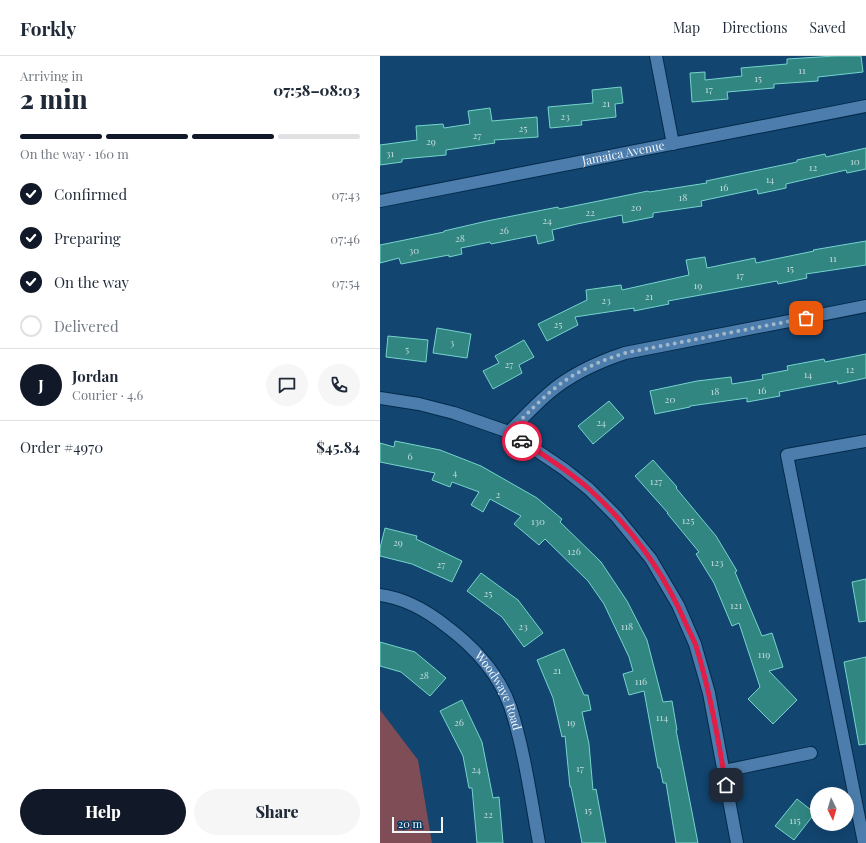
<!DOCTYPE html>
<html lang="en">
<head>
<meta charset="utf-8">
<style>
	:root { --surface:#fff; --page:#f6f6f7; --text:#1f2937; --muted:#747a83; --line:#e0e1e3; --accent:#111827 }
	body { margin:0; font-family:"Playfair Display",serif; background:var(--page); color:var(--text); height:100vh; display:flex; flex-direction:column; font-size:15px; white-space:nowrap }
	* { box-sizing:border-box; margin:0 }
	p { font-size:13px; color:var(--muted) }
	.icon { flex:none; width:22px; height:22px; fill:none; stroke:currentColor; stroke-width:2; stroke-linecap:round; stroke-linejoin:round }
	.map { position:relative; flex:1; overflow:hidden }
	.side { display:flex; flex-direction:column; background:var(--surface); width:380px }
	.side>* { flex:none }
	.needle { width:26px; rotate:175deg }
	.controls { position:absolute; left:430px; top:731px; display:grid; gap:8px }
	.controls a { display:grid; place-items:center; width:44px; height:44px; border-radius:50%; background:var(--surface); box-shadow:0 4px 16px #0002; font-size:20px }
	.scale { position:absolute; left:12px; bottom:10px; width:51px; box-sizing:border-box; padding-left:4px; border:2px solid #f0f5fa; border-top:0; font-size:11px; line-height:14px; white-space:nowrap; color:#f0f5fa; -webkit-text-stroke:3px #043a64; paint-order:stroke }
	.pin { position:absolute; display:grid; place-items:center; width:34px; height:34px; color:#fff; margin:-17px; border-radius:8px; box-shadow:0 2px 6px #0006 }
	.courier { position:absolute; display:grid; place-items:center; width:40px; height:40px; margin:-20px; border:3px solid #e11d48; border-radius:50%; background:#fff; color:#222; box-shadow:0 1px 5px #0007 }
	.summary em { font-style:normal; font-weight:800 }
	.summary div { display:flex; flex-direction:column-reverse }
	.summary { display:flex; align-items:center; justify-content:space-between; height:68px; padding:0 20px }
	h1 { font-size:26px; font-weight:800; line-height:30px }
	.bar { display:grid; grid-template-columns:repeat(4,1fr); gap:6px 4px; align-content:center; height:48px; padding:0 20px }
	.bar i { height:5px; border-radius:3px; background:var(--line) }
	.bar .current { background:var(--accent) }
	.bar p { grid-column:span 4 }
	.line { display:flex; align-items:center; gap:10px; padding:0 20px; border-top:1px solid var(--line) }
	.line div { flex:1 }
	.round { display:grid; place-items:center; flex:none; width:42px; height:42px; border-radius:21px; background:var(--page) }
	ol { padding:0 20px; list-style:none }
	li { display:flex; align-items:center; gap:12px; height:44px }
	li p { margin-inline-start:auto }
	li .icon { padding:4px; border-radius:50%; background:var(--accent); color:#fff; stroke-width:4 }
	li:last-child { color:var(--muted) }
	li i { width:22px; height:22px; border:2px solid var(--line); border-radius:50% }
	.action { display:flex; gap:8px; margin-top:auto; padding:8px 20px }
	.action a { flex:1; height:46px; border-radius:24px; background:var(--accent); color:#fff; font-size:16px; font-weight:800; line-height:46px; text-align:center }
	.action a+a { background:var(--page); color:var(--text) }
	header { display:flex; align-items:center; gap:24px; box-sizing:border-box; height:56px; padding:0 20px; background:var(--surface); border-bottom:1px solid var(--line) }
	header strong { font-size:19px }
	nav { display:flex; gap:22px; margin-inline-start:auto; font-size:14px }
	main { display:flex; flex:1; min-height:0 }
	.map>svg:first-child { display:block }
	.green { fill:#7f4d56 }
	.building { fill:#318681; stroke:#76d4cd }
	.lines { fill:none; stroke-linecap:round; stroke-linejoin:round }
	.minor-casing { stroke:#042a4a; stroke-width:14 }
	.minor { stroke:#4c7dac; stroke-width:12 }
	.done { stroke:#a2b7ca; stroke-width:4; stroke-dasharray:0 7.2 }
	.route { stroke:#e11d48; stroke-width:5 }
	.labels { text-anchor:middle; stroke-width:3; stroke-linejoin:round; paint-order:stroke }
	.number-label { font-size:10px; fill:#c0d9dc }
	.street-label { font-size:12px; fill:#f0f5fa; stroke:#043a64 }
</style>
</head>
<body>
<header>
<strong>Forkly</strong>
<nav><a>Map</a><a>Directions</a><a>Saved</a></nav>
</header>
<main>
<section class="side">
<div class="summary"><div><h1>2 min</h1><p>Arriving in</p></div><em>07:58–08:03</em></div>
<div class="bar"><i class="current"></i><i class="current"></i><i class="current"></i><i></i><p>On the way · 160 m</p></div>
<ol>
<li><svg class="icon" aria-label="check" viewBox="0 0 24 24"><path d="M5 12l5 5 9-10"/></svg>Confirmed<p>07:43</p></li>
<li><svg class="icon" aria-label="check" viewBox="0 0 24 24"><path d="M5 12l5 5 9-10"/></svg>Preparing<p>07:46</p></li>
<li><svg class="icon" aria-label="check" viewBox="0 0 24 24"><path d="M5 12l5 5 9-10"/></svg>On the way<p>07:54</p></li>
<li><i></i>Delivered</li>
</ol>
<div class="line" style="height:72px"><b class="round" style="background:var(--accent);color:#fff">J</b><div><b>Jordan</b><p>Courier · 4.6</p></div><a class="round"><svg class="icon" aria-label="chat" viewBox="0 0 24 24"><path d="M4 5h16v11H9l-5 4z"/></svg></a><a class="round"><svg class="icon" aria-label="phone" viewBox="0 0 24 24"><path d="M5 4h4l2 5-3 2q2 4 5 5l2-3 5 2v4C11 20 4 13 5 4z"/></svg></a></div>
<div class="line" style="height:52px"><div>Order #4970</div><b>$45.84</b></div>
<div class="action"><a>Help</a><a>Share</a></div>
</section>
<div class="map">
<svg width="486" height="787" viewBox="0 0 486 787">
	<rect width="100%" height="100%" fill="#124570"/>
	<polygon class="green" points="0,654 38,704 52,787 0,787"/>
	<g class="building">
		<polygon points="455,0 481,0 483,16 438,21 438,25 394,28 394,32 347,36 348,43 312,46 310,17 325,16 325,24 362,20 361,12 407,8 407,3"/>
		<polygon points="241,31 243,47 235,48 236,61 201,65 202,69 170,72 168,51 213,47 212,34"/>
		<polygon points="110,52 112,65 157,61 158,81 114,84 115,87 66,94 66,99 22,103 22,106 0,109 0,89 37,84 36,70 63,68 64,72 90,68 88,55"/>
		<polygon points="486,92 486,113 467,117 466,114 406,128 406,132 378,138 377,133 321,145 322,150 273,157 273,161 243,167 242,159 197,168 172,174 174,184 158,188 156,179 111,188 110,186 81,192 82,198 69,201 69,199 21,208 19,202 0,207 0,189 64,176 64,175 107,165 178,151 179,153 268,135 269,136 327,127 326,125 417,106 417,104 445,98 446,101"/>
		<polygon points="486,185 486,209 426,218 427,222 398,228 397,225 288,245 289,248 254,255 254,252 195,261 198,269 167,285 158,268 207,244 206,234 241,229 242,234 309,219 306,204 325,201 327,212 375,202 376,207 434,195 433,194"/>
		<polygon points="57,272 91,278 87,302 53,297"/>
		<polygon points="8,280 48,284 46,306 6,301"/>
		<polygon points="144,284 154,301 139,309 142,317 113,333 103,315 119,307 115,300"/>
		<polygon points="486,298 486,322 458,328 457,325 399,336 400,340 367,346 367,342 310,350 310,351 275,358 270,335 317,325 351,321 352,328 383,323 382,319 408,314 407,310 444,303 445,306"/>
		<polygon points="229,345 244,362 213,388 198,370"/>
		<polygon points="15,385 60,394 101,410 157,442 182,463 180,466 221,506 247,545 267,584 283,646 292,645 297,674 296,674 318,787 296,787 286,727 283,727 280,712 278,712 264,635 249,639 243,618 253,615 249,601 224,548 208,525 165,483 159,489 134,468 141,460 110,443 103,456 91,449 99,436 72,426 70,431 52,424 55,417 0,406 0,387 14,391"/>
		<polygon points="273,404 297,431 296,432 336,480 357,515 355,516 382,580 392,577 403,611 389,615 417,644 393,668 368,643 380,631 359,567 352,570 334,527 316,498 319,496 287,457 288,457 255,420"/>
		<polygon points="5,472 37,480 36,483 82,505 72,526 32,508 0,500 0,492"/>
		<polygon points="101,517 138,544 163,577 144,591 122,561 87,535"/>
		<polygon points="486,523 486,565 479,566 472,526"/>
		<polygon points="0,586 35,596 66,622 50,640 21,616 0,610"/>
		<polygon points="184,593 204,639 208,639 211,654 202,656 209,688 213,734 216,733 226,787 202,787 191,731 190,731 185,680 182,681 173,642 157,604"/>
		<polygon points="486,601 486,688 479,689 464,606"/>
		<polygon points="82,644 102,686 113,742 119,741 123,787 97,787 92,732 89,732 83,700 60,655"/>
		<polygon points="417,743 435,757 414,784 395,770"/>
	</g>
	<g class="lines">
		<defs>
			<g id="minor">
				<polyline points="276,0 293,88"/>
				<path id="s1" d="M0,145L486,50"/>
				<polyline points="0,342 39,348 74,357 129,376 184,413 209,433 236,460 271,503 298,549 315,588 329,637 357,787"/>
				<path d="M129,376C142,363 155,349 169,337C191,318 218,306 245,297L486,250"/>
				<path id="s2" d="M0,539C23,542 47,555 66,570C93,590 118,617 130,650C144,692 151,743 159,787"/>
				<polyline points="344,715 431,697"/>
				<polyline points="484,787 407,399 486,385"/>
			</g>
		</defs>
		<use href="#minor" class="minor-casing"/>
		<use href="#minor" class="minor"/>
	</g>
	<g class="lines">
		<path class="done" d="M142,385L129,376C142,363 155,349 169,337C192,317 217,306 245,297L426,262"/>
		<path class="route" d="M142,385C165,400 189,415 209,433C250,470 284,517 306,568C309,575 313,582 316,590C330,635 338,683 346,729"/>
	</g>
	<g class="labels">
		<g class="number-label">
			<text x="422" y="18">11</text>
			<text x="378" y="26">15</text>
			<text x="329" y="37">17</text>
			<text x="226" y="51">21</text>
			<text x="185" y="64">23</text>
			<text x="143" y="76">25</text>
			<text x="97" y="83">27</text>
			<text x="51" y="89">29</text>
			<text x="10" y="101">31</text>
			<text x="475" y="109">10</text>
			<text x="433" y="115">12</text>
			<text x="390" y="127">14</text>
			<text x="344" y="135">16</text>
			<text x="303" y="145">18</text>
			<text x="256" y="155">20</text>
			<text x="210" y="160">22</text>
			<text x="167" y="168">24</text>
			<text x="124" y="178">26</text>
			<text x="80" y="186">28</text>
			<text x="34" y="198">30</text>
			<text x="453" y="206">11</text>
			<text x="410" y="216">15</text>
			<text x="360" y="223">17</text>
			<text x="318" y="233">19</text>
			<text x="269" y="244">21</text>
			<text x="226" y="248">23</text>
			<text x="178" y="272">25</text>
			<text x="72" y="290">3</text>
			<text x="27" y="297">5</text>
			<text x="129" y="312">27</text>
			<text x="470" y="317">12</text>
			<text x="428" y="322">14</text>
			<text x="382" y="338">16</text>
			<text x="335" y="339">18</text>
			<text x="290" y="347">20</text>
			<text x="221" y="370">24</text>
			<text x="30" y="404">6</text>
			<text x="75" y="420">4</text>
			<text x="276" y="429">127</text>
			<text x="118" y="442">2</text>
			<text x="308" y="468">125</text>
			<text x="158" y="469">130</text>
			<text x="18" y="490">29</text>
			<text x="194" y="499">126</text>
			<text x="337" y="510">123</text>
			<text x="61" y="512">27</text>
			<text x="108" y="541">25</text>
			<text x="356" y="553">121</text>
			<text x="143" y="574">23</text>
			<text x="247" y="574">118</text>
			<text x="384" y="602">119</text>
			<text x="177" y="618">21</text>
			<text x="44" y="623">28</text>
			<text x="261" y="629">116</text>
			<text x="282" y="665">114</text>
			<text x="79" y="670">26</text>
			<text x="191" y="670">19</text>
			<text x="200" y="716">17</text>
			<text x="96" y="717">24</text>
			<text x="208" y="758">15</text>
			<text x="108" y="762">22</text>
			<text x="415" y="768">115</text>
		</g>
		<g class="street-label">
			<text dy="4" stroke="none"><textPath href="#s1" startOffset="248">Jamaica Avenue</textPath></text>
			<text dy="4" stroke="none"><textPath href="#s2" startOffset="159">Woodwaye Road</textPath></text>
		</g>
	</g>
</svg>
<div class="controls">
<a><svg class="needle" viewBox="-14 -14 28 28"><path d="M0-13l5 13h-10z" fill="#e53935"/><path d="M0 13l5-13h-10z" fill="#747a83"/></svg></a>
</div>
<div class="scale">20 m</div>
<div class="pin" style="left:426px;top:262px;background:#ea580c"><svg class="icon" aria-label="bag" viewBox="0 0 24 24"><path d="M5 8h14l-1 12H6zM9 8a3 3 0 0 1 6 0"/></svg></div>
<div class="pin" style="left:346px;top:729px;background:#1f2937"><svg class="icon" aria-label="home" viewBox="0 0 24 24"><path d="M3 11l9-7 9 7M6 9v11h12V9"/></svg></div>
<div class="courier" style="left:142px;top:385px"><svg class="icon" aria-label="car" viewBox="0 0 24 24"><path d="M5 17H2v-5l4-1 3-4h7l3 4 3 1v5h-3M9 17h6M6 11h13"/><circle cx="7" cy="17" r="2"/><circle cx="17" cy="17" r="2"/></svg></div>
</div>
</main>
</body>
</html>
